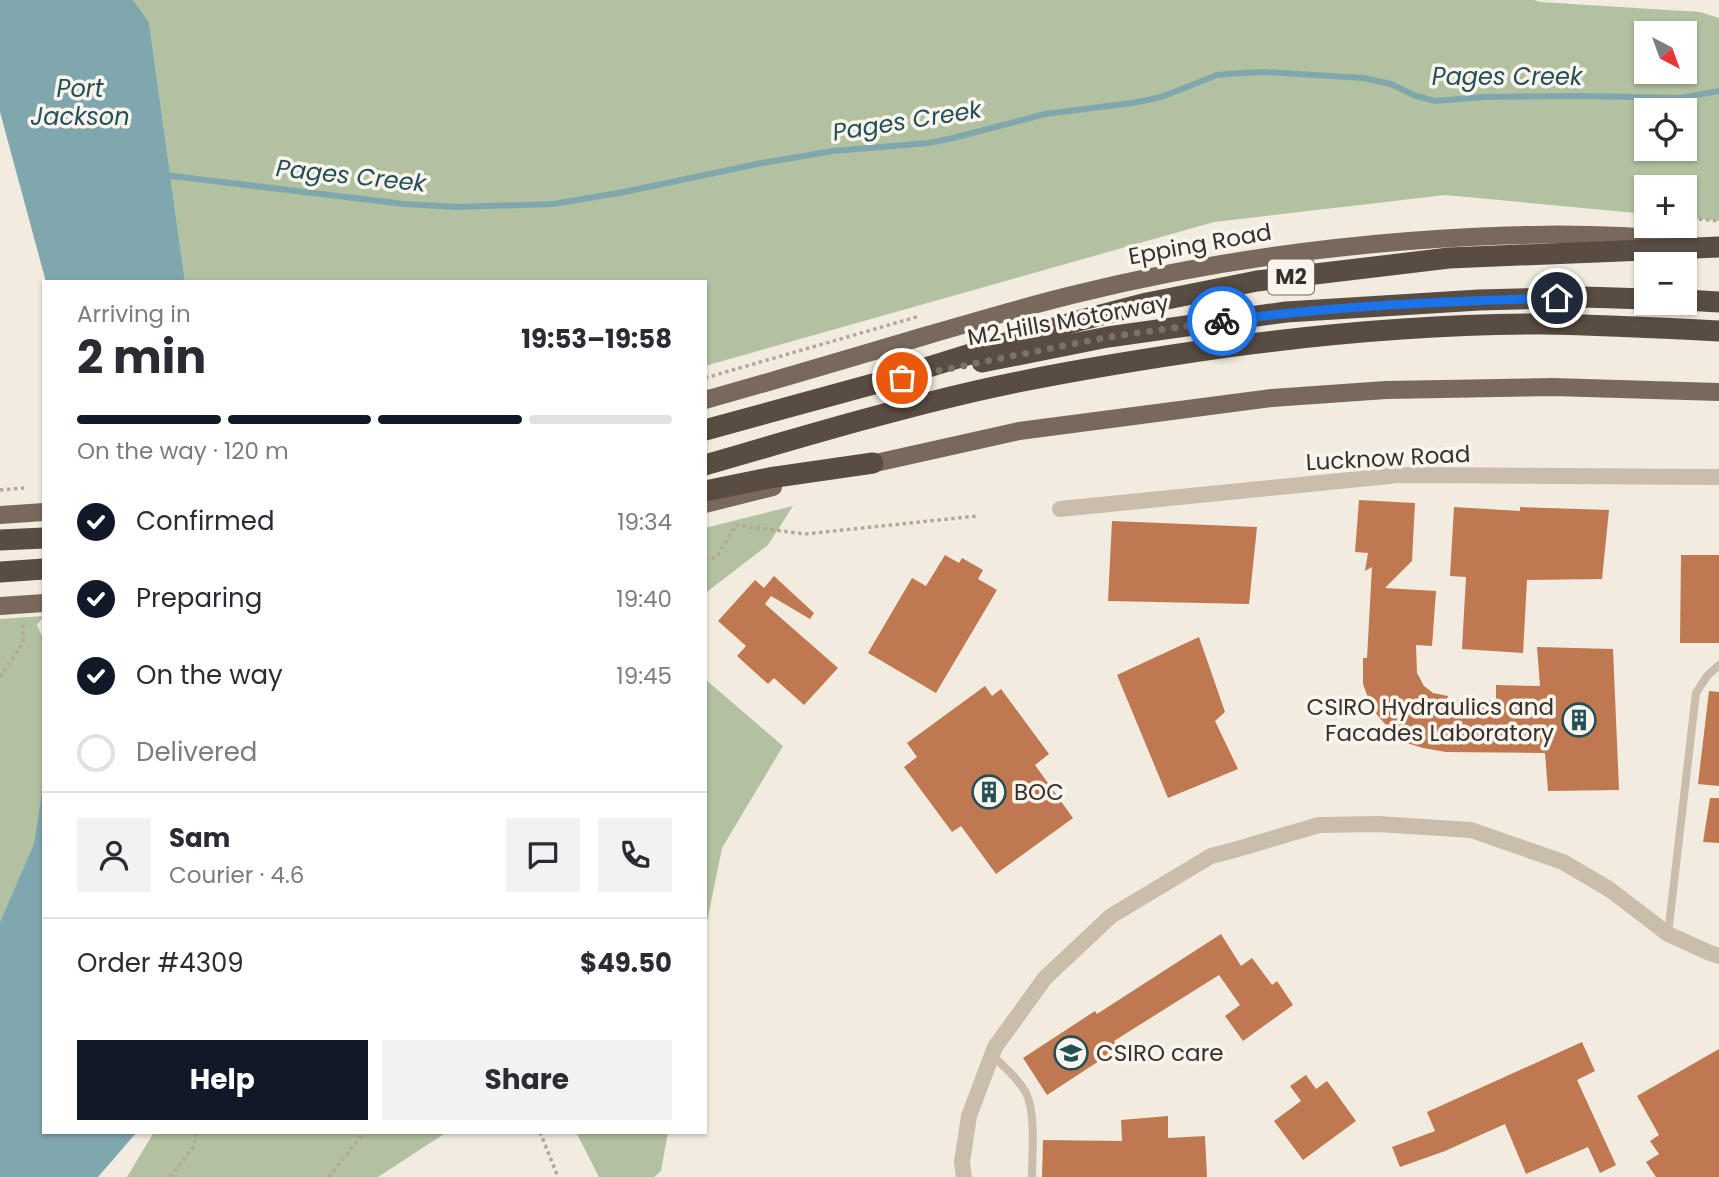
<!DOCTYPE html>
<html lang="en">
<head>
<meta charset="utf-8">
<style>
	:root { --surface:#fff; --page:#f2f2f3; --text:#2b2b33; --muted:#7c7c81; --line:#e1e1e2; --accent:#111827 }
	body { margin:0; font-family:Poppins,sans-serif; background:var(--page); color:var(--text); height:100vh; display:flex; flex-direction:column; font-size:26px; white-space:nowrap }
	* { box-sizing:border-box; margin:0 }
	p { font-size:23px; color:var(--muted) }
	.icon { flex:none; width:38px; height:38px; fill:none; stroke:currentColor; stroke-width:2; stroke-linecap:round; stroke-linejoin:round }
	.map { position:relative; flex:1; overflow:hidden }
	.details { position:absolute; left:42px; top:280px; width:665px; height:854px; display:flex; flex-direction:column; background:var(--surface); border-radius:0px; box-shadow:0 2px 5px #0004 }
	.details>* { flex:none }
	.needle { width:46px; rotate:139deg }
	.controls { position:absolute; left:1634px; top:21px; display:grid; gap:14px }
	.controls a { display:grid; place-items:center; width:63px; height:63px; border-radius:0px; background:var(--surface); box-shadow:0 2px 5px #0004; font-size:35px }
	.pin { position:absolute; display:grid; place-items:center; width:60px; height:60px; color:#fff; margin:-30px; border:4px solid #fff; border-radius:50%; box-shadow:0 2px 7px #0007 }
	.courier { position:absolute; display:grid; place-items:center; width:70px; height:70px; margin:-35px; border:5px solid #1a73e8; border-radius:50%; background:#fff; color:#222; box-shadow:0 2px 9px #0007 }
	.headline em { font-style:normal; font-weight:700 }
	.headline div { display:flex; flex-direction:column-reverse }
	.headline { display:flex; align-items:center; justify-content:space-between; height:119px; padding:0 35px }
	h1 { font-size:46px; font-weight:700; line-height:52px }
	.bar { display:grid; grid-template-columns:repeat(4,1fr); gap:10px 7px; align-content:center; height:84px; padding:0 35px }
	.bar i { height:9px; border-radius:5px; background:var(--line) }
	.bar .on { background:var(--accent) }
	.bar p { grid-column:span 4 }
	.line { display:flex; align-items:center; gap:18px; padding:0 35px; border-top:2px solid var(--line) }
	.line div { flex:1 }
	.round { display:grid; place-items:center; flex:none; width:74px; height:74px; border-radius:0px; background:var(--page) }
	ol { padding:0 35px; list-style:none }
	li { display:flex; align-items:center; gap:21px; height:77px }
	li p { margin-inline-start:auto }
	li .icon { padding:7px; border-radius:50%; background:var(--accent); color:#fff; stroke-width:4 }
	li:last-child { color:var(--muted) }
	li i { width:38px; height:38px; border:4px solid var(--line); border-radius:50% }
	.primary-button { display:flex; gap:14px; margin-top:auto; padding:14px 35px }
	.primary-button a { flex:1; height:80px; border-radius:0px; background:var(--accent); color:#fff; font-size:28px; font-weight:700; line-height:80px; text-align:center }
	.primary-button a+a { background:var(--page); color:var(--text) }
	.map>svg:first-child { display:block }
	.green { fill:#b2c1a0; fill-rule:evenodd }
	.water { fill:#80a7ae }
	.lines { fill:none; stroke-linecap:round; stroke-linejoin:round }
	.stream { stroke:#80a7ae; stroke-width:6 }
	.building { fill:#c07850 }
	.path { stroke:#b6a796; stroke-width:3.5; stroke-dasharray:3.5 3.5; stroke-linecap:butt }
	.lane { stroke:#cabdac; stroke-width:8 }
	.street { stroke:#cabdac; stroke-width:16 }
	.primary { stroke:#79695d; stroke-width:18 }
	.highway { stroke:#594c42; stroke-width:21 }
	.primary-bridge { stroke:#79695d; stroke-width:18 }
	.highway-bridge { stroke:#594c42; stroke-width:21 }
	.done { stroke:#79726a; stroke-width:7; stroke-dasharray:0 12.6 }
	.route { stroke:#1a73e8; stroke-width:9 }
	.labels { text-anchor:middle; stroke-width:7; stroke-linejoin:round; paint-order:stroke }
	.shield { fill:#faf5ec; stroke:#726b65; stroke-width:2 }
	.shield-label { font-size:21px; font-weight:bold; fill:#38302b }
	.street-label { font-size:23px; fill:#38302b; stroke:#faf5ec }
	.poi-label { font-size:23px; fill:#38302b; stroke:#faf5ec; text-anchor:start }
	.water-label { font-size:24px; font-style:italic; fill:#224f58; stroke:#faf5ec }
</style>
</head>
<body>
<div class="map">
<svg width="1719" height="1177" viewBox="0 0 1719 1177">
	<rect width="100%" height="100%" fill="#f2ece0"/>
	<g class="green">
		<path d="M133,0H1534L1540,2L1700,12L1719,18V221L1685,217V187H1647V214L1445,195L1214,222L705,366V282H185L149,22ZM1647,33H1685V72H1647ZM1647,110H1685V149H1647Z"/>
		<polygon points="793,506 768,545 708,591 705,596 705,528"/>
		<polygon points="44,616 37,625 44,641 44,777 34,843 0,922 0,619"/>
		<polygon points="705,679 783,746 722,848 705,932"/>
		<polygon points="154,1132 447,1132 378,1177 127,1177"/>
		<polygon points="576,1132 668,1132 661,1171 654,1177 599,1177"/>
	</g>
	<g class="water">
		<polygon points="0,0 133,0 149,22 185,282 46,282 0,112"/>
		<polygon points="44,777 44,1132 137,1132 98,1177 0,1177 0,922 34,843"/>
	</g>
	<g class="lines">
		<polyline class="stream" points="164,175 404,204 457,207 553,204 624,192 762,163 833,151 929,143 953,138 1045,114 1132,103 1152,99 1164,96 1217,75 1240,73 1264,72 1364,78 1391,84 1416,96 1435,101 1484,97 1582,96 1680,98 1719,91"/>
	</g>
	<g class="building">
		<polygon points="1359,500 1415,503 1412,561 1385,588 1436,591 1432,646 1416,645 1417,673 1424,686 1433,693 1448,696 1447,700 1496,700 1496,685 1540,686 1537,647 1613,649 1619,790 1548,791 1545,753 1446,752 1423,748 1400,741 1372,709 1363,684 1363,658 1367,658 1372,567 1365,571 1368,553 1355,552"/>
		<polygon points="1454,507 1520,511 1520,507 1609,510 1602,579 1527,580 1523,653 1462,649 1466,577 1450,576"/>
		<polygon points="1112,521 1257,527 1249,604 1108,601"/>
		<polygon points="945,555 959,563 962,558 983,570 978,579 997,590 936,693 868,653 912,578 926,586"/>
		<polygon points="1681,555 1719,555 1719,643 1680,643"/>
		<polygon points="774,576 814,613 810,619 771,596 765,604 838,668 804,705 774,678 768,684 737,656 746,646 718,621 755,580 764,588"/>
		<polygon points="1199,637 1225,712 1215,721 1238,769 1168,798 1117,675"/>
		<polygon points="985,686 992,696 1001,689 1049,754 1035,765 1073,818 996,874 961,826 952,832 904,767 917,757 907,743"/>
		<polygon points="1709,691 1719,692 1719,786 1698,784"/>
		<polygon points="1710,798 1719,798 1719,843 1703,842"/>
		<polygon points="1221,934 1241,966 1252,958 1272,985 1277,981 1293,1005 1243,1041 1225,1016 1240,1005 1219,975 1114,1041 1119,1048 1047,1095 1023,1058 1095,1011 1097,1014"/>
		<polygon points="1582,1042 1595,1071 1577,1080 1616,1165 1600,1173 1588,1147 1526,1174 1505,1124 1445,1151 1400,1167 1392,1147 1435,1131 1427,1112"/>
		<polygon points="1719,1049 1719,1177 1656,1177 1646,1162 1659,1154 1650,1141 1659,1135 1637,1096"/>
		<polygon points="1306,1075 1316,1089 1327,1081 1356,1121 1303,1160 1274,1121 1301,1101 1290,1086"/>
		<polygon points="1168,1116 1168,1138 1205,1136 1207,1177 1042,1177 1043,1140 1122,1141 1121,1120"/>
	</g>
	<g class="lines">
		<g class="path">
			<polyline points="1685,218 1719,221"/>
			<polyline points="705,378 920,316"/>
			<polyline points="0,490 24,488"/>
			<polyline points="705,561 717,556 736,525 805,534 977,516"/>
			<polyline points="0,677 23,643 23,623"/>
			<polyline points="540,1132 558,1177"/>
			<polyline points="170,1177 194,1146 196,1132"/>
			<polyline points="329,1177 364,1132"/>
		</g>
		<g class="lane">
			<polyline points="1668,934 1696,693 1707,676 1719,665"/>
			<path d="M992,1055C1004,1067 1018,1078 1026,1093C1036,1113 1032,1154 1032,1177"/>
		</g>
		<g class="street">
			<polyline points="1060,509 1399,475 1719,477"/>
			<polyline points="964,1177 962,1162 969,1116 995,1047 1045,978 1111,916 1211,856 1234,850 1319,825 1378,824 1471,830 1563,862 1609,889 1668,934 1710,953 1719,956"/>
		</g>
		<g class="primary">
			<path d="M705,400C780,379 854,357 928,335C977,321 1026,306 1076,294C1185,267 1296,250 1409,241C1500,234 1591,231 1683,241"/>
			<polyline points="862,466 1019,431 1272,398 1386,390 1553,387 1719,392"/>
			<polyline points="705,504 773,487"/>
		</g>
		<g class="highway">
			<polyline points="1685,300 1719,302"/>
			<polyline points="982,362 1108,337 1286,312 1479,300 1583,297 1647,299"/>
			<polyline points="705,430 877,383 1074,322 1147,303 1257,281 1449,258 1719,247"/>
			<path d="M705,465C795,439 885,412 976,391C1059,372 1143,359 1227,347C1332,333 1438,324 1544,324C1602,325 1661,328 1719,331"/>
			<polyline points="705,491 769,478 873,463"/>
		</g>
		<g class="primary-bridge">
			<polyline points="0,515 44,512"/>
			<polyline points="0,606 44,603"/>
		</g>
		<g class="highway-bridge">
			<polyline points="0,540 44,538"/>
			<polyline points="0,572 44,569"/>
		</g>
	</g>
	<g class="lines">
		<polyline class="done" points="902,378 1108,337 1222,321"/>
		<path class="route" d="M1222,321C1334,306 1445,301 1557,298"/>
	</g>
	<defs>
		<symbol id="building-ring" viewBox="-11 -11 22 22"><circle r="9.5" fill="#faf5ec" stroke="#224f58" stroke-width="1.5"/><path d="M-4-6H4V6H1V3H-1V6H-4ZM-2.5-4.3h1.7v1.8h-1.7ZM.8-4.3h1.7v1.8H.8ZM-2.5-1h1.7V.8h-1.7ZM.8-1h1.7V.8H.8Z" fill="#224f58"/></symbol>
		<symbol id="school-ring" viewBox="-11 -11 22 22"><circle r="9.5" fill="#faf5ec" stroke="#224f58" stroke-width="1.5"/><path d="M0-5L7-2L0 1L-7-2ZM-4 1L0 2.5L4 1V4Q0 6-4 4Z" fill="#224f58"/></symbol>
	</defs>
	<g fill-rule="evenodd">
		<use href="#building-ring" x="1560" y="701" width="38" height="38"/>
		<use href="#building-ring" x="970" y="773" width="38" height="38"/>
		<use href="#school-ring" x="1052" y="1034" width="38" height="38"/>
	</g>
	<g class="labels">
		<rect class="shield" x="1268" y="259.5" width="46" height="35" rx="5"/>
		<g class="shield-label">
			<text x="1291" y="284">M2</text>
		</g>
		<g class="street-label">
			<text transform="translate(1200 244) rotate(-10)" y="8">Epping Road</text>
			<text transform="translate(1068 320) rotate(-10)" y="8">M2 Hills Motorway</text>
			<text transform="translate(1388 458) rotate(-3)" y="8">Lucknow Road</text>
		</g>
		<g class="poi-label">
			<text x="1554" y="715" text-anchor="end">CSIRO Hydraulics and<tspan x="1554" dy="26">Facades Laboratory</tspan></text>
			<text x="1014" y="800">BOC</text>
			<text x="1096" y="1061">CSIRO care</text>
		</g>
		<g class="water-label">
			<text x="1507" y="85">Pages Creek</text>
			<text x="80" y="97">Port<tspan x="80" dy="28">Jackson</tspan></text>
			<text transform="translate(907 121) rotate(-9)" y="8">Pages Creek</text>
			<text transform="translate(351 176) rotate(6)" y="8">Pages Creek</text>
		</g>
	</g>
</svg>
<div class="controls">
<a><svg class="needle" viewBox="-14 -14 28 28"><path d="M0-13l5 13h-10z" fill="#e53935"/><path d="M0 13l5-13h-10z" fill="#7c7c81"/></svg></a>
<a><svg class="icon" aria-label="locate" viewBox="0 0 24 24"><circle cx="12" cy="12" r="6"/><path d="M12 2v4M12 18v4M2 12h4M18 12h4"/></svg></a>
<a>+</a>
<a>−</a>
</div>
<div class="pin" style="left:902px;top:378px;background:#ea580c"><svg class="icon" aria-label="bag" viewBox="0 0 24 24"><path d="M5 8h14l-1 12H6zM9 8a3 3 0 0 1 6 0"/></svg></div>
<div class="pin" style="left:1557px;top:298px;background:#1f2937"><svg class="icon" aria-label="home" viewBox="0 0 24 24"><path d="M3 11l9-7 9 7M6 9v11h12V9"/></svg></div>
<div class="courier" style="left:1222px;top:321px"><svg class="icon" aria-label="bike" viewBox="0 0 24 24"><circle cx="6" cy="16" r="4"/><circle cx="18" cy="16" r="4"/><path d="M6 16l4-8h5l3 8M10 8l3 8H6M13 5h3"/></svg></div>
<section class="details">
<div class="headline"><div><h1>2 min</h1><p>Arriving in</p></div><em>19:53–19:58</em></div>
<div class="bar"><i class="on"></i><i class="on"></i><i class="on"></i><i></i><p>On the way · 120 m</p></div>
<ol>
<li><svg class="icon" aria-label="check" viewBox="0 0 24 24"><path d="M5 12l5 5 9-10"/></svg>Confirmed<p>19:34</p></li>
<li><svg class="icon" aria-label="check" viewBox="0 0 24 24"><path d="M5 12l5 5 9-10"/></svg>Preparing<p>19:40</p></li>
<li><svg class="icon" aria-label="check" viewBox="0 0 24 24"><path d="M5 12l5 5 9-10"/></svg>On the way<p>19:45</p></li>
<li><i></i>Delivered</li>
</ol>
<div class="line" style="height:126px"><a class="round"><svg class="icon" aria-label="person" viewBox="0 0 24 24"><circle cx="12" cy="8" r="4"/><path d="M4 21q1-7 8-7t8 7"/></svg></a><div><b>Sam</b><p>Courier · 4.6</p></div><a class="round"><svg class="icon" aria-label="chat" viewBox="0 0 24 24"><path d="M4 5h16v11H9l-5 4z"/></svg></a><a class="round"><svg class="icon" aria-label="phone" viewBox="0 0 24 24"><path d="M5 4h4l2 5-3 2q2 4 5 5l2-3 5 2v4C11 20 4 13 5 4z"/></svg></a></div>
<div class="line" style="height:91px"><div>Order #4309</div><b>$49.50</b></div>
<div class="primary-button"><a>Help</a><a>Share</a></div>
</section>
</div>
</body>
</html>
